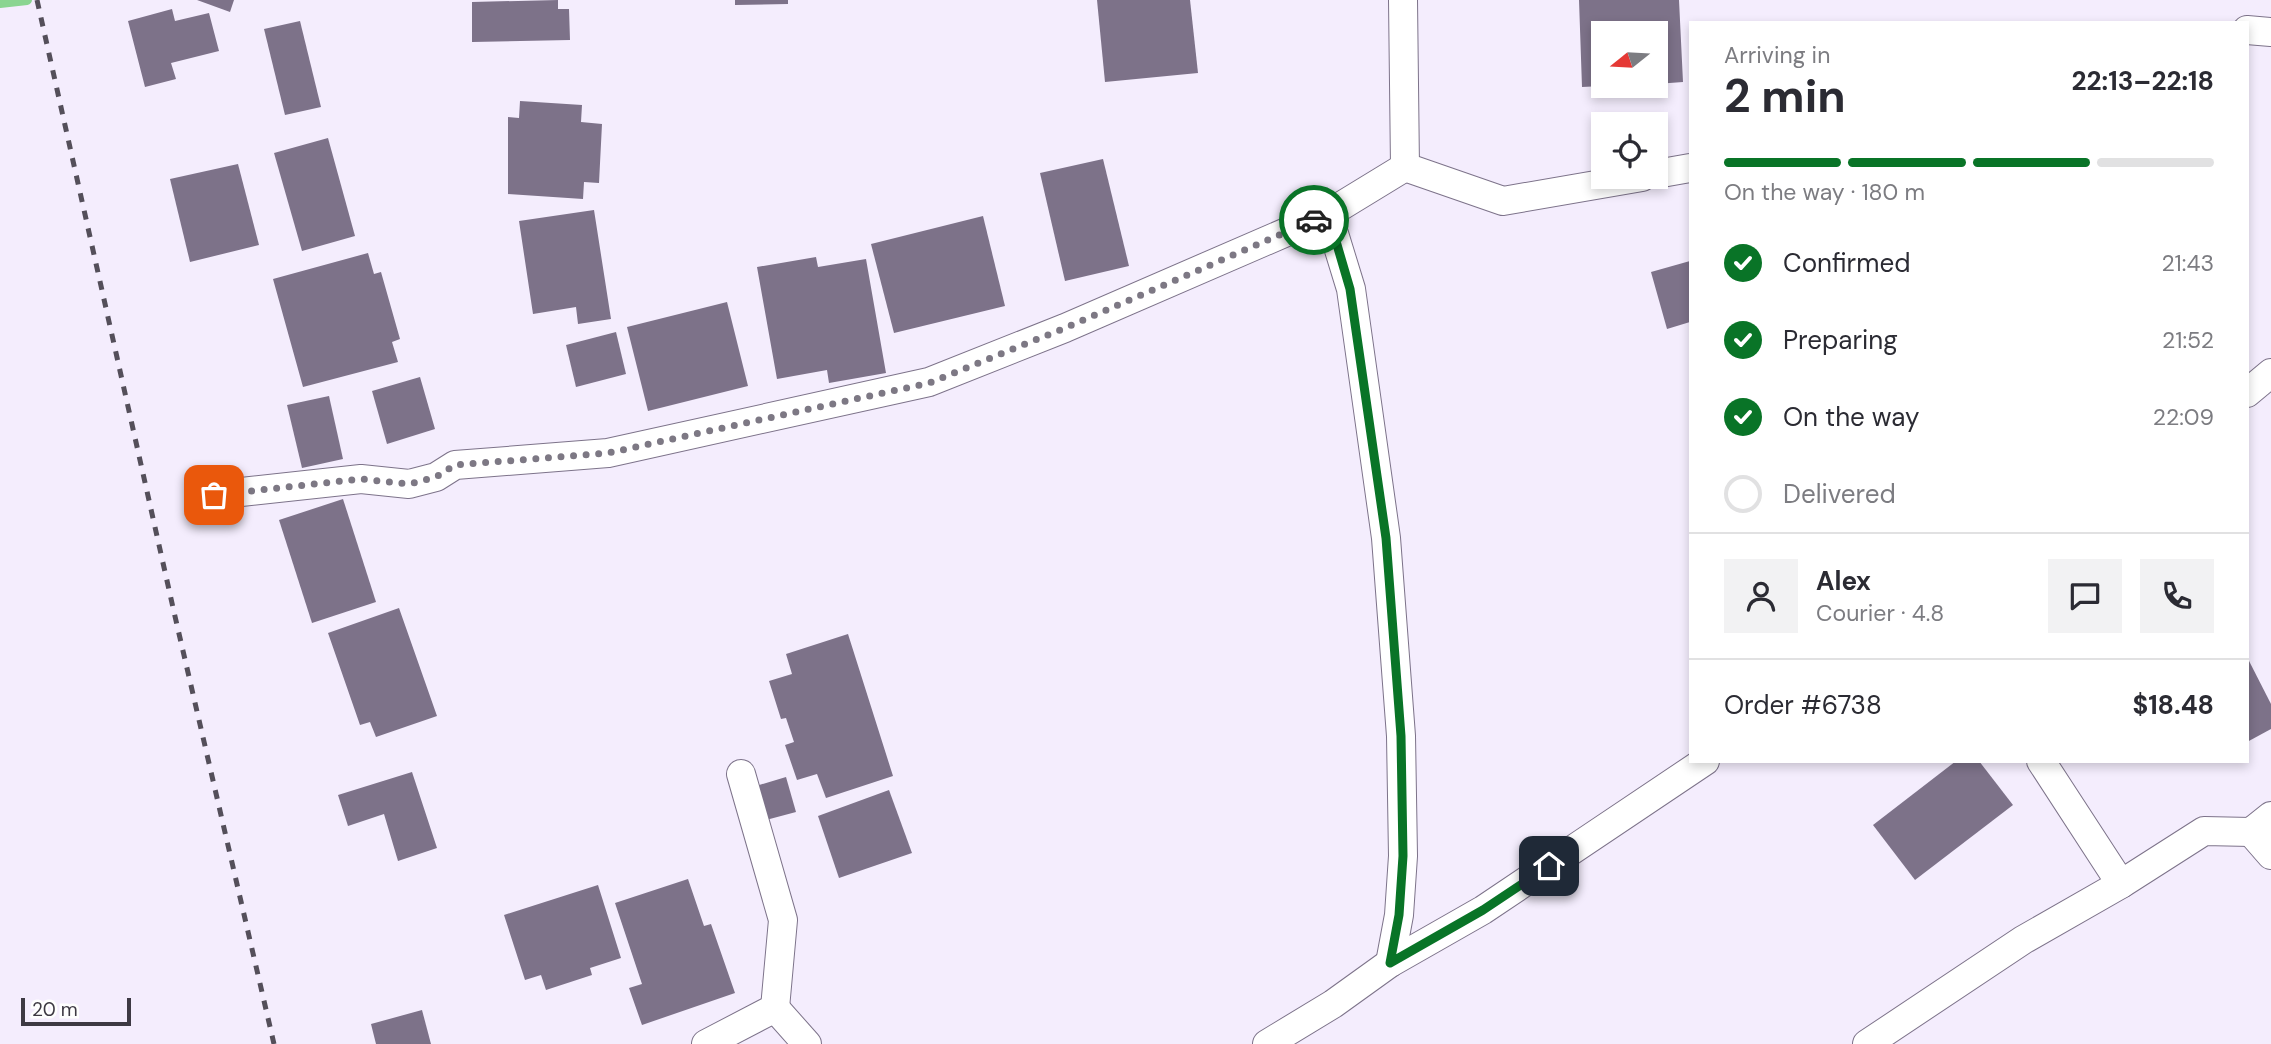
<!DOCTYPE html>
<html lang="en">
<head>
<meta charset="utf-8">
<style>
	:root { --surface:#fff; --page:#f2f2f3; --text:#2b2b33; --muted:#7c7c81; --line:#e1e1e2; --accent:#097427 }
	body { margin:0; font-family:"DM Sans",sans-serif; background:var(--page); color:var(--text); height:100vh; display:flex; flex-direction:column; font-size:26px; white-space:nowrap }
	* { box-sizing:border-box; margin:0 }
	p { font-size:23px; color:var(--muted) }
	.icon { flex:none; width:38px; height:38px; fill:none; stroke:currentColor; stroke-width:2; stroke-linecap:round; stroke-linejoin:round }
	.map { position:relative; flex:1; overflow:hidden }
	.sheet { position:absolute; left:1689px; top:21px; width:560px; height:742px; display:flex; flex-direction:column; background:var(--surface); border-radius:0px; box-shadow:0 4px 10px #0003 }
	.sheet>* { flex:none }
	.needle { width:46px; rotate:252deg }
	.buttons { position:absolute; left:1591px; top:21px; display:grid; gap:14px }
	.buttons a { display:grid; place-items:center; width:77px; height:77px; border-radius:0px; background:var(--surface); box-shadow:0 4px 10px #0003; font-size:35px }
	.scale { position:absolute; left:21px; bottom:18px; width:110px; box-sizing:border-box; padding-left:7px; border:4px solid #3d3943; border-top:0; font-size:19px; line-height:24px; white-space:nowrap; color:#3d3943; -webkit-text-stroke:5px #fefefe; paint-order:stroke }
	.pin { position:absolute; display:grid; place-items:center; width:60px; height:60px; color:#fff; margin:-30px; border-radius:14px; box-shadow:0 4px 10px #0006 }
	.courier { position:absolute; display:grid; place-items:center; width:70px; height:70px; margin:-35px; border:5px solid #097427; border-radius:50%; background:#fff; color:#222; box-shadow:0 2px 9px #0007 }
	.overview em { font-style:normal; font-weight:700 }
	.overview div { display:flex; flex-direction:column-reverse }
	.overview { display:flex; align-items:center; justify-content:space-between; height:119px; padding:0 35px }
	h1 { font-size:46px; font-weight:700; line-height:52px }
	.bar { display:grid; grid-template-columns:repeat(4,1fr); gap:10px 7px; align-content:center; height:84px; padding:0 35px }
	.bar i { height:9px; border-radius:5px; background:var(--line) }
	.bar .on { background:var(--accent) }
	.bar p { grid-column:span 4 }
	.line { display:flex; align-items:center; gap:18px; padding:0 35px; border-top:2px solid var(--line) }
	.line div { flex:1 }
	.round { display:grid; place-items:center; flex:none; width:74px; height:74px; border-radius:0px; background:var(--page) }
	ol { padding:0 35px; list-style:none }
	li { display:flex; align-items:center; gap:21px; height:77px }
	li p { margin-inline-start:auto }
	li .icon { padding:7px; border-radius:50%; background:var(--accent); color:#fff; stroke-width:4 }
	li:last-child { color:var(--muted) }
	li i { width:38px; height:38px; border:4px solid var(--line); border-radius:50% }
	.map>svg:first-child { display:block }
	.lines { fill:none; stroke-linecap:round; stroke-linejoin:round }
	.stream { stroke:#8ad591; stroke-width:10 }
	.building { fill:#7d7289 }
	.street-casing { stroke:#7d738a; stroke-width:30 }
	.street { stroke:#fff; stroke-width:28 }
	.rail { stroke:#544f5a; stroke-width:5; stroke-dasharray:9 9; stroke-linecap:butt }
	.done { stroke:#7d7884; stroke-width:7; stroke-dasharray:0 12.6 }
	.route { stroke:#097427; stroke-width:9 }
</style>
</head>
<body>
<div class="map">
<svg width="2271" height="1044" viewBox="0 0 2271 1044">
	<rect width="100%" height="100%" fill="#f4edfd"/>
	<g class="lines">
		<polyline class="stream" points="0,3 27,0"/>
	</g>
	<g class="building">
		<polygon points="197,0 234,0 230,12"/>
		<polygon points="558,0 558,9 569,9 570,40 472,42 472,2"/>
		<polygon points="735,0 788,0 788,4 735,5"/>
		<polygon points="1097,0 1190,0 1198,73 1105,82"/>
		<polygon points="1579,0 1679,0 1683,82 1656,84 1656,33 1603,33 1603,86 1582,87"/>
		<polygon points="172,9 175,21 209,13 219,51 171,63 176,79 145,87 128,21"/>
		<polygon points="300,21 321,107 285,115 264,29"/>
		<polygon points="1609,86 1642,86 1643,97 1610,98"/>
		<polygon points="520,101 582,105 581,122 602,124 599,183 584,182 583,199 508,194 508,117 519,118"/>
		<polygon points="328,138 355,236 302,251 274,153"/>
		<polygon points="1103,159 1129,266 1065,281 1040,173"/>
		<polygon points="238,164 259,245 190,262 170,179"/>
		<polygon points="594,210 611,319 578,324 576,307 533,314 519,221"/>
		<polygon points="983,216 1005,306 894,333 871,244"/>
		<polygon points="368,253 374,274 381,272 400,339 392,342 398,362 303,387 273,279"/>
		<polygon points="816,257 818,267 866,259 886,373 829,383 827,370 777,379 757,267"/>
		<polygon points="1690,261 1690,322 1667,329 1651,272"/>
		<polygon points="727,302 748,386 648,411 627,327"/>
		<polygon points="616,332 626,374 576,387 566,345"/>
		<polygon points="420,377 435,429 387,444 372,391"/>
		<polygon points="329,396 343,459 302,468 287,405"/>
		<polygon points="343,499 376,602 312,623 279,520"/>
		<polygon points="399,608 437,716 376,737 370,722 360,725 328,633"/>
		<polygon points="848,634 893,776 826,798 817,774 797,780 785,745 794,742 786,718 781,719 769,681 792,674 786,654"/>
		<polygon points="2247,657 2271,704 2271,729 2247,742"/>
		<polygon points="1956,761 1979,761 2013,805 1915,880 1873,825"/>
		<polygon points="412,772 437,848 398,861 384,814 348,826 338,795"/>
		<polygon points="786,777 796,812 766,820 756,786"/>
		<polygon points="889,790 912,853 839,878 818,816"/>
		<polygon points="688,879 704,926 711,924 735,993 642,1025 629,988 642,984 615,903"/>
		<polygon points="598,885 621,958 590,968 592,975 546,990 541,975 525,980 504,915"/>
		<polygon points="422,1010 431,1044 376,1044 371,1024"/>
	</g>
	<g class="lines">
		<defs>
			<g id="street">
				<polyline points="1403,0 1405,167"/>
				<polyline points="2247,30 2271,32"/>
				<polyline points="1405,167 1503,201 1642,177"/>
				<polyline points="1656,174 1690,168"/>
				<polyline points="1328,214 1351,289 1386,538 1401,736 1403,856 1399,915 1390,963"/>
				<polyline points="2247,393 2271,373"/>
				<polyline points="214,495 361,479 409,484 436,477 455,465 608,453 929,382 1065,328 1328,214 1405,167"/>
				<polyline points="2041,761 2121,884"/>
				<polyline points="2251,832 2271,855"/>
				<polyline points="775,1008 807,1044"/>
				<polyline points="706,1044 775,1008 783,920 741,774"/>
				<polyline points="1267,1044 1333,1004 1390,963 1483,910 1705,761"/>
				<polyline points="1867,1044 2023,940 2121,884 2204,831 2251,832 2271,816"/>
			</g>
		</defs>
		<use href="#street" class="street-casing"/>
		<use href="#street" class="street"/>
		<polyline class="rail" points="37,0 174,612 274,1044"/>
	</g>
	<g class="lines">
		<polyline class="done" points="214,495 361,479 409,484 436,477 455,465 608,453 929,383 1065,328 1314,220"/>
		<polyline class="route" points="1314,220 1328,214 1350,289 1386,538 1401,736 1403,856 1399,915 1390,963 1483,910 1549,866"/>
	</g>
</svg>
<div class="buttons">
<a><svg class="needle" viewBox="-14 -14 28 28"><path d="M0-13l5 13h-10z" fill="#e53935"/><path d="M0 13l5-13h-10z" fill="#7c7c81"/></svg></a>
<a><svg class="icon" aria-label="locate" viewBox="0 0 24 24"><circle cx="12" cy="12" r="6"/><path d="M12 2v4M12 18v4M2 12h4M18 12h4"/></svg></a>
</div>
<div class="scale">20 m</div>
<div class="pin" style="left:214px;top:495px;background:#ea580c"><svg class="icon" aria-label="bag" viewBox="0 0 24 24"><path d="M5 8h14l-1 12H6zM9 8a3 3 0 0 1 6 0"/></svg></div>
<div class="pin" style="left:1549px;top:866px;background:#1f2937"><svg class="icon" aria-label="home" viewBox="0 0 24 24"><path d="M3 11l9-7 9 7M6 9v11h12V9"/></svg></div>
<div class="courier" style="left:1314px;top:220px"><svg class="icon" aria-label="car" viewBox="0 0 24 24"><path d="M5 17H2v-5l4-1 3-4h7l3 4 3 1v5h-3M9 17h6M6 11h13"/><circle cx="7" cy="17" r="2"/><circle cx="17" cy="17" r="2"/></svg></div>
<section class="sheet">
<div class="overview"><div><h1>2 min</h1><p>Arriving in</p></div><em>22:13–22:18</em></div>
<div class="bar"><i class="on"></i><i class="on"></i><i class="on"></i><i></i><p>On the way · 180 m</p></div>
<ol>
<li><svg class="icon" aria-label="check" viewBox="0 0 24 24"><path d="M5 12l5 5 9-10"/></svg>Confirmed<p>21:43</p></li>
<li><svg class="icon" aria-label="check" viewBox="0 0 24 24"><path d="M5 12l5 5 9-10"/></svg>Preparing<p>21:52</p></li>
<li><svg class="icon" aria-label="check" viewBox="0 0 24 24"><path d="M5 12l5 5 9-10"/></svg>On the way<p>22:09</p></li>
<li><i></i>Delivered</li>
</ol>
<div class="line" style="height:126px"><a class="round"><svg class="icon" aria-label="person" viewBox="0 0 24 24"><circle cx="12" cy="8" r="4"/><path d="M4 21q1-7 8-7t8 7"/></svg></a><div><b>Alex</b><p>Courier · 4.8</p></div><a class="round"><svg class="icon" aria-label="chat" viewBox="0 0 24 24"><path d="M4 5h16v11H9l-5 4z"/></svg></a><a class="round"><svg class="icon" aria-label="phone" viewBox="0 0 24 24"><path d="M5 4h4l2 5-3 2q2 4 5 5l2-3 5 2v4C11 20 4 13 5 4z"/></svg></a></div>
<div class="line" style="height:91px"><div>Order #6738</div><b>$18.48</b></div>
</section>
</div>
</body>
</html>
